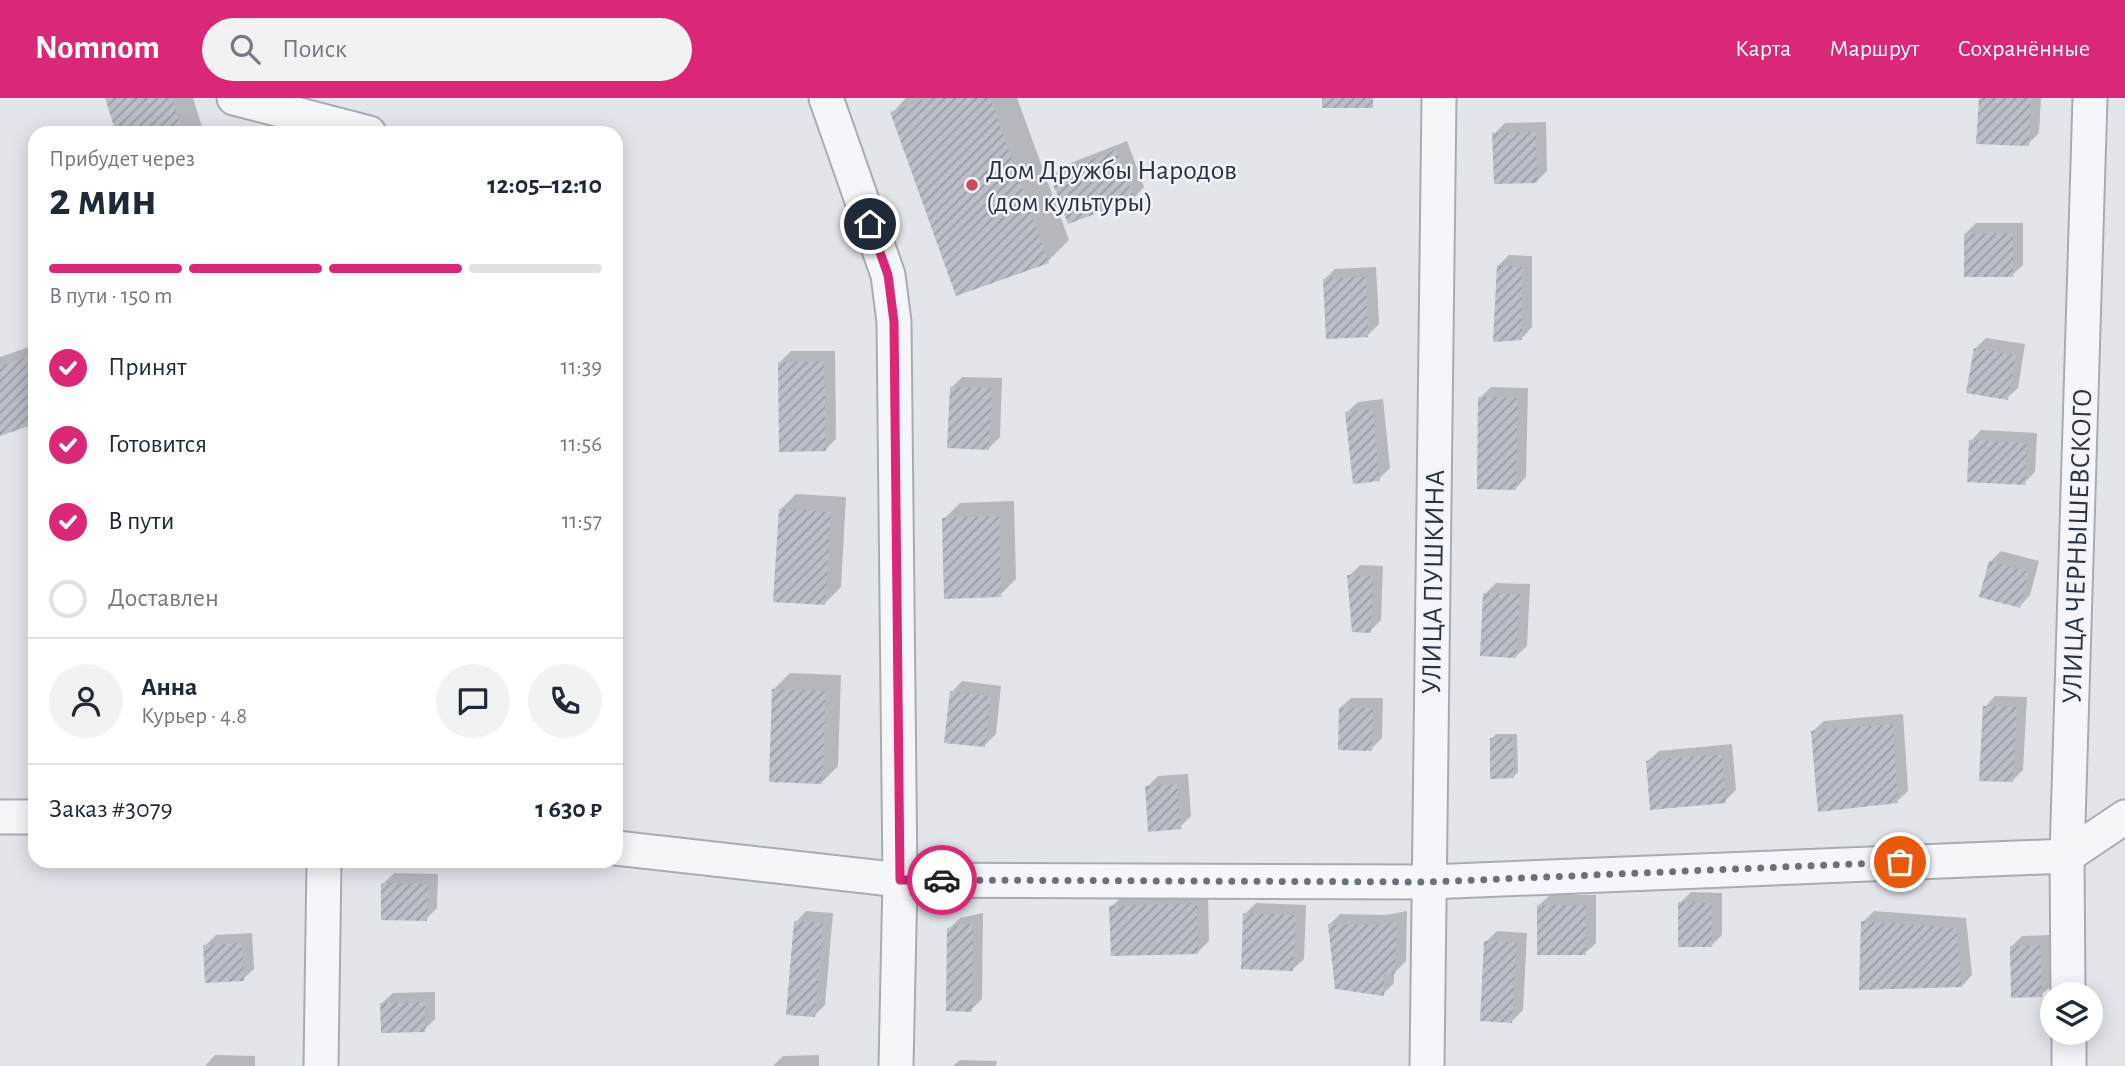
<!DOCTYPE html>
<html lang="ru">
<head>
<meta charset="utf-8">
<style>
	:root { --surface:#fff; --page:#f2f2f3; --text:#1f2937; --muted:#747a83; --line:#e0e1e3; --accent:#db2777 }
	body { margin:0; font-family:"Alegreya Sans",sans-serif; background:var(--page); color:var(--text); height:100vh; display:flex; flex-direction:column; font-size:26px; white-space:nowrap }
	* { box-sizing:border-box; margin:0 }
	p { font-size:23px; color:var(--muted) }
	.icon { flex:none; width:38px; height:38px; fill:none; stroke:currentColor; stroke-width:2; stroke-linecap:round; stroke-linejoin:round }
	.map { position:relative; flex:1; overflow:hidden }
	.drawer { position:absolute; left:28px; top:28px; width:595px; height:742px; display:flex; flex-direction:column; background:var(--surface); border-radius:21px; box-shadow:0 4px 18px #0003 }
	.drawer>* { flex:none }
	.tools { position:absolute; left:2040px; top:884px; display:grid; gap:14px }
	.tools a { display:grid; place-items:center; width:63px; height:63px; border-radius:50%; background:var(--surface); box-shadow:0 4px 18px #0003; font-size:35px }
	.pin { position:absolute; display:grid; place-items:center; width:60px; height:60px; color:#fff; margin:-30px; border:4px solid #fff; border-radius:50%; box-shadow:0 2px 7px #0007 }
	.courier { position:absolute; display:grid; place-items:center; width:70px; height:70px; margin:-35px; border:5px solid #db2777; border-radius:50%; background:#fff; color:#222; box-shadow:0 2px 9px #0007 }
	.summary em { font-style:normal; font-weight:700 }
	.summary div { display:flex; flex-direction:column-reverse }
	.summary { display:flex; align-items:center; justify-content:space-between; height:119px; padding:0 21px }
	h1 { font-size:46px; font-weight:700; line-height:52px }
	.bar { display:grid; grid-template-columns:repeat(4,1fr); gap:10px 7px; align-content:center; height:84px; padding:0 21px }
	.bar i { height:9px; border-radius:5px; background:var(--line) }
	.bar .current { background:var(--accent) }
	.bar p { grid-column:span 4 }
	.line { display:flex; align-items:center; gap:18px; padding:0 21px; border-top:2px solid var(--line) }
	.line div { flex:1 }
	.round { display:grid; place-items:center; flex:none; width:74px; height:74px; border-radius:37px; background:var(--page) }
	ol { padding:0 21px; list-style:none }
	li { display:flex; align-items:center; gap:21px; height:77px }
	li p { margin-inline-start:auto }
	li .icon { padding:7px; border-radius:50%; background:var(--accent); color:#fff; stroke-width:4 }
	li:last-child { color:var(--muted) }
	li i { width:38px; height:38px; border:4px solid var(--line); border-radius:50% }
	header { display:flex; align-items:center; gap:42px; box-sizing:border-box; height:98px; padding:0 35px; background:var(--accent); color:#fff }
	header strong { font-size:33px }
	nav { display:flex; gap:38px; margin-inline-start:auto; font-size:24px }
	.search { width:490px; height:63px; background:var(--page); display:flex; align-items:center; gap:18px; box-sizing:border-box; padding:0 24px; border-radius:38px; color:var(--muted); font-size:26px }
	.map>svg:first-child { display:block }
	.shadow { fill:#0003 }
	.building { fill:url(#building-hatch) }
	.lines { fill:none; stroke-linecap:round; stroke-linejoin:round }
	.minor-casing { stroke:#a7acb4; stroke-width:37 }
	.minor { stroke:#f5f6f9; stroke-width:33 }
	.done { stroke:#6a717d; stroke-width:7; stroke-dasharray:0 12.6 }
	.route { stroke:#db2777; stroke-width:9 }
	.poi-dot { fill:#cd4a5c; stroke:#f2f4f8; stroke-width:2.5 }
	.labels { text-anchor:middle; stroke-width:5; stroke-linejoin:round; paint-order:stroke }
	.poi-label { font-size:28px; fill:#2a3342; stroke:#f2f4f8; text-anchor:start }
	.street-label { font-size:28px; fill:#2a3342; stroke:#f2f4f8 }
</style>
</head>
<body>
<header>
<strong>Nomnom</strong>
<div class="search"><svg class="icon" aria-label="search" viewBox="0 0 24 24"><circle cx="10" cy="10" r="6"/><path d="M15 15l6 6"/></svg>Поиск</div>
<nav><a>Карта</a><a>Маршрут</a><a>Сохранённые</a></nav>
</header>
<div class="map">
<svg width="2125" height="968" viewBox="0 0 2125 968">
	<defs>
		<pattern id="building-hatch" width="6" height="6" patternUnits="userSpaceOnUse" patternTransform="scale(1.75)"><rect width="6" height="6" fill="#b9bec7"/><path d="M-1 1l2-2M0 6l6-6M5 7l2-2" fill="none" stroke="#979ba3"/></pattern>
	</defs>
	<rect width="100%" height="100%" fill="#e2e5ea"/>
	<g class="shadow">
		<polygon points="107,0 193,0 204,35 118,35"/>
		<polygon points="906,0 1017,0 1069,142 1048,163 957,196 892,15"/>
		<polygon points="1980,0 2041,0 2039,35 2028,46"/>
		<polygon points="1546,24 1547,73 1537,83 1494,36 1505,25"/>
		<polygon points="1127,43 1144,89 1134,100 1052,78 1063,68"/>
		<polygon points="1976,125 2023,125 2023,167 2012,177 1965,136"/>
		<polygon points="1509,157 1532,158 1532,229 1522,240 1498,168"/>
		<polygon points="1376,169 1379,226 1368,237 1324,182 1335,171"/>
		<polygon points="1986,240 2025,246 2018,290 2007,300 1976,250"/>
		<polygon points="35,247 35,324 0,336 0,259"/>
		<polygon points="791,253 835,253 836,341 825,352 780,264"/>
		<polygon points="962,279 1002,280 1000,339 989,350 951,290"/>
		<polygon points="1491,289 1528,290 1526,379 1516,390 1480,300"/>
		<polygon points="1383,301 1390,370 1379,381 1347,314 1358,304"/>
		<polygon points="1981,332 2037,335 2035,374 2024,385 1971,343"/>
		<polygon points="796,396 846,399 841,489 825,505 780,412"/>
		<polygon points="1014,403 1016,481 1000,497 944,421 960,405"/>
		<polygon points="2001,453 2039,463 2030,497 2020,508 1990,464"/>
		<polygon points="1360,467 1383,468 1381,522 1370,533 1349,478"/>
		<polygon points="1496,485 1530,486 1527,548 1516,558 1485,496"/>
		<polygon points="790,575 841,577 838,668 822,684 774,591"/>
		<polygon points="962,583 1001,588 996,636 985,647 952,594"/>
		<polygon points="1995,598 2027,599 2023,672 2012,683 1985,609"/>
		<polygon points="1351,600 1383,600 1382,640 1371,651 1340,610"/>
		<polygon points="1903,616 1908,693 1897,703 1813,633 1824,623"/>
		<polygon points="1496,636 1517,636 1518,674 1513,679 1491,641"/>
		<polygon points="1732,646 1736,692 1725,703 1648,663 1659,653"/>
		<polygon points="1188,676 1191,718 1180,729 1147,689 1158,678"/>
		<polygon points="394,775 438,776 437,810 426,821 383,786"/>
		<polygon points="1691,794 1722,795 1722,837 1711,848 1680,805"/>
		<polygon points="1208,795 1209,843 1198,854 1111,809 1122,798"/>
		<polygon points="1550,797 1596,797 1596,845 1585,855 1539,807"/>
		<polygon points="1256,805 1306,807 1304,861 1293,871 1245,816"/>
		<polygon points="806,813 833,815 825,907 814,918 796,824"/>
		<polygon points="1407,813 1406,863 1394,875 1394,885 1383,896 1330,826 1340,816 1386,817"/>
		<polygon points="1874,813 1966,820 1972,877 1962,888 1863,824"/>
		<polygon points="983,815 982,901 971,912 949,831 960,820"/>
		<polygon points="1497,833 1527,835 1523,912 1512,923 1486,844"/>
		<polygon points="252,835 254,871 243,881 205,848 216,837"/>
		<polygon points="2050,837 2052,887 2041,897 2012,848 2022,838"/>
		<polygon points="435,894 435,921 424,932 382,905 393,895"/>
		<polygon points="215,957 255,958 255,968 205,968"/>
		<polygon points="819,957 819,968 773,968 783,958"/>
		<polygon points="960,962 997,963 996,968 953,968"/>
	</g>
	<g class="building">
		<polygon points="105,0 172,0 183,35 116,35"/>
		<polygon points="929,0 990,0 1049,165 956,198 890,14"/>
		<rect x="1322" y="0" width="51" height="10"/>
		<polygon points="1979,0 2031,0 2029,48 1976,46"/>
		<polygon points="1536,34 1537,85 1494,86 1492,35"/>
		<polygon points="1116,52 1135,101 1068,126 1050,78"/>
		<polygon points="2013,135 2013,179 1964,179 1964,136"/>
		<polygon points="1497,167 1522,169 1522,242 1493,244"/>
		<polygon points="1366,179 1368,239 1326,241 1323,181"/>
		<polygon points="1974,250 2016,257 2008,302 1966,295"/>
		<polygon points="30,258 35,272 35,326 0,338 0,268"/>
		<polygon points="824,263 826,353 779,354 778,264"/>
		<polygon points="950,289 992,290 989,352 947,350"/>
		<polygon points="1478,299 1518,300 1516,392 1477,391"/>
		<polygon points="1373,311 1380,383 1353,386 1345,314"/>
		<polygon points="1969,342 2027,345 2025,387 1967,384"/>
		<polygon points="779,411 831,414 825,507 773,504"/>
		<polygon points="999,418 1001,499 944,501 942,420"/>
		<polygon points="1989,463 2029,474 2020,510 1979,499"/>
		<polygon points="1347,477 1373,478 1371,535 1352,534"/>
		<polygon points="1483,495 1520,496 1516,560 1480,558"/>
		<polygon points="772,591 826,593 822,686 769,684"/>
		<polygon points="950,593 991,598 985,649 944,645"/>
		<polygon points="1983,608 2017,609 2013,684 1979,683"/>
		<polygon points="1339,610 1373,610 1372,653 1338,652"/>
		<polygon points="1893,626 1898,705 1818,714 1811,633"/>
		<polygon points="1490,640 1513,640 1514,680 1490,681"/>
		<polygon points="1722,656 1726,705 1650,712 1646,663"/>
		<polygon points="1177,686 1181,731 1148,734 1145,688"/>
		<polygon points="381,785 428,786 427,823 381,822"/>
		<polygon points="1678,804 1712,805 1712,849 1678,849"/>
		<polygon points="1197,805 1198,856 1111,858 1109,808"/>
		<rect x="1537" y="807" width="49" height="50"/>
		<polygon points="1243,815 1296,817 1293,873 1241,871"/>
		<polygon points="794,823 823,825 815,919 786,917"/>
		<polygon points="1397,823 1395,876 1384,877 1384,898 1335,891 1328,826 1374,827"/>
		<polygon points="1861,823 1956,830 1962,889 1859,892"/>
		<polygon points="973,825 972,914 946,913 947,830"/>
		<polygon points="1484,843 1517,845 1512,925 1480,923"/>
		<polygon points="242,845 244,883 205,885 203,847"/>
		<polygon points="2040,847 2042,899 2011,900 2010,848"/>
		<polygon points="425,904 425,934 381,935 380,905"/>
	</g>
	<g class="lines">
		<defs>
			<g id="minor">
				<polyline points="234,0 369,35"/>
				<polyline points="826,0 888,177 894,224 900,782 896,968"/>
				<polyline points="0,719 35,719"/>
				<polyline points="616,750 900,782 1429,784 2067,758 2125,719"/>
				<polyline points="2068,896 2067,758 2090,0"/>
				<polyline points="2069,934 2069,968"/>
				<polyline points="321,968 324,763"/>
				<polyline points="1427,968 1439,0"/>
			</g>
		</defs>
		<use href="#minor" class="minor-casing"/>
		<use href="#minor" class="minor"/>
	</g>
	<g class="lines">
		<polyline class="done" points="942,782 1429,784 1900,764"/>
		<polyline class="route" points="870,126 888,177 894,224 900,782 942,782"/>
	</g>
	<circle class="poi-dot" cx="972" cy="87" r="7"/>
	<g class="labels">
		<g class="poi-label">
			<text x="986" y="81">Дом Дружбы Народов<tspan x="986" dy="32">(дом культуры)</tspan></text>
		</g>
		<g class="street-label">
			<text transform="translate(2076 448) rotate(-88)" y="10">УЛИЦА ЧЕРНЫШЕВСКОГО</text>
			<text transform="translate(1432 484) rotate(-89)" y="10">УЛИЦА ПУШКИНА</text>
		</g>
	</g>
</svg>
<div class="tools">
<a><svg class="icon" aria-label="layers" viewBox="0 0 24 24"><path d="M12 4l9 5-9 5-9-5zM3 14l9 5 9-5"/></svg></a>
</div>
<div class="pin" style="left:1900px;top:764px;background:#ea580c"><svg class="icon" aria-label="bag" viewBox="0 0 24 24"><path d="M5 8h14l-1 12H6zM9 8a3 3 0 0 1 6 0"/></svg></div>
<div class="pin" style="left:870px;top:126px;background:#1f2937"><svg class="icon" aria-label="home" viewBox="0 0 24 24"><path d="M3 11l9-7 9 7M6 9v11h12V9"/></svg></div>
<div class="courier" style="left:942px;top:782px"><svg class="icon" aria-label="car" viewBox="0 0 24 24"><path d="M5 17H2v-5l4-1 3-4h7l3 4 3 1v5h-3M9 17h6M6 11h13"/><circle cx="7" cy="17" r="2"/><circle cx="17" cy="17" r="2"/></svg></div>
<section class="drawer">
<div class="summary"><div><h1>2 мин</h1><p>Прибудет через</p></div><em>12:05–12:10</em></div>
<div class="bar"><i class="current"></i><i class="current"></i><i class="current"></i><i></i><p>В пути · 150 m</p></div>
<ol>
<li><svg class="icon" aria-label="check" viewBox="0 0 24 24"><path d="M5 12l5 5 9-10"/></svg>Принят<p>11:39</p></li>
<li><svg class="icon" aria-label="check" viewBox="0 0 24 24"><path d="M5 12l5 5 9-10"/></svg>Готовится<p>11:56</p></li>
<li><svg class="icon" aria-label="check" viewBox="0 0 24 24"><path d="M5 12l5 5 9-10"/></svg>В пути<p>11:57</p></li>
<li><i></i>Доставлен</li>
</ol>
<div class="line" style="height:126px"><a class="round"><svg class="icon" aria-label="person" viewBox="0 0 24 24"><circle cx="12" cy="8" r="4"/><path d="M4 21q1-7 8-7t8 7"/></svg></a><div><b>Анна</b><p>Курьер · 4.8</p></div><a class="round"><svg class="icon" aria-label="chat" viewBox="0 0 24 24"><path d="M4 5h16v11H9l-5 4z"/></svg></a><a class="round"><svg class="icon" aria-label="phone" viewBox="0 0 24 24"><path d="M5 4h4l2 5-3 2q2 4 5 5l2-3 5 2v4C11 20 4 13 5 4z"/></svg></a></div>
<div class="line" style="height:91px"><div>Заказ #3079</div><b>1 630 ₽</b></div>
</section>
</div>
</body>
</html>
